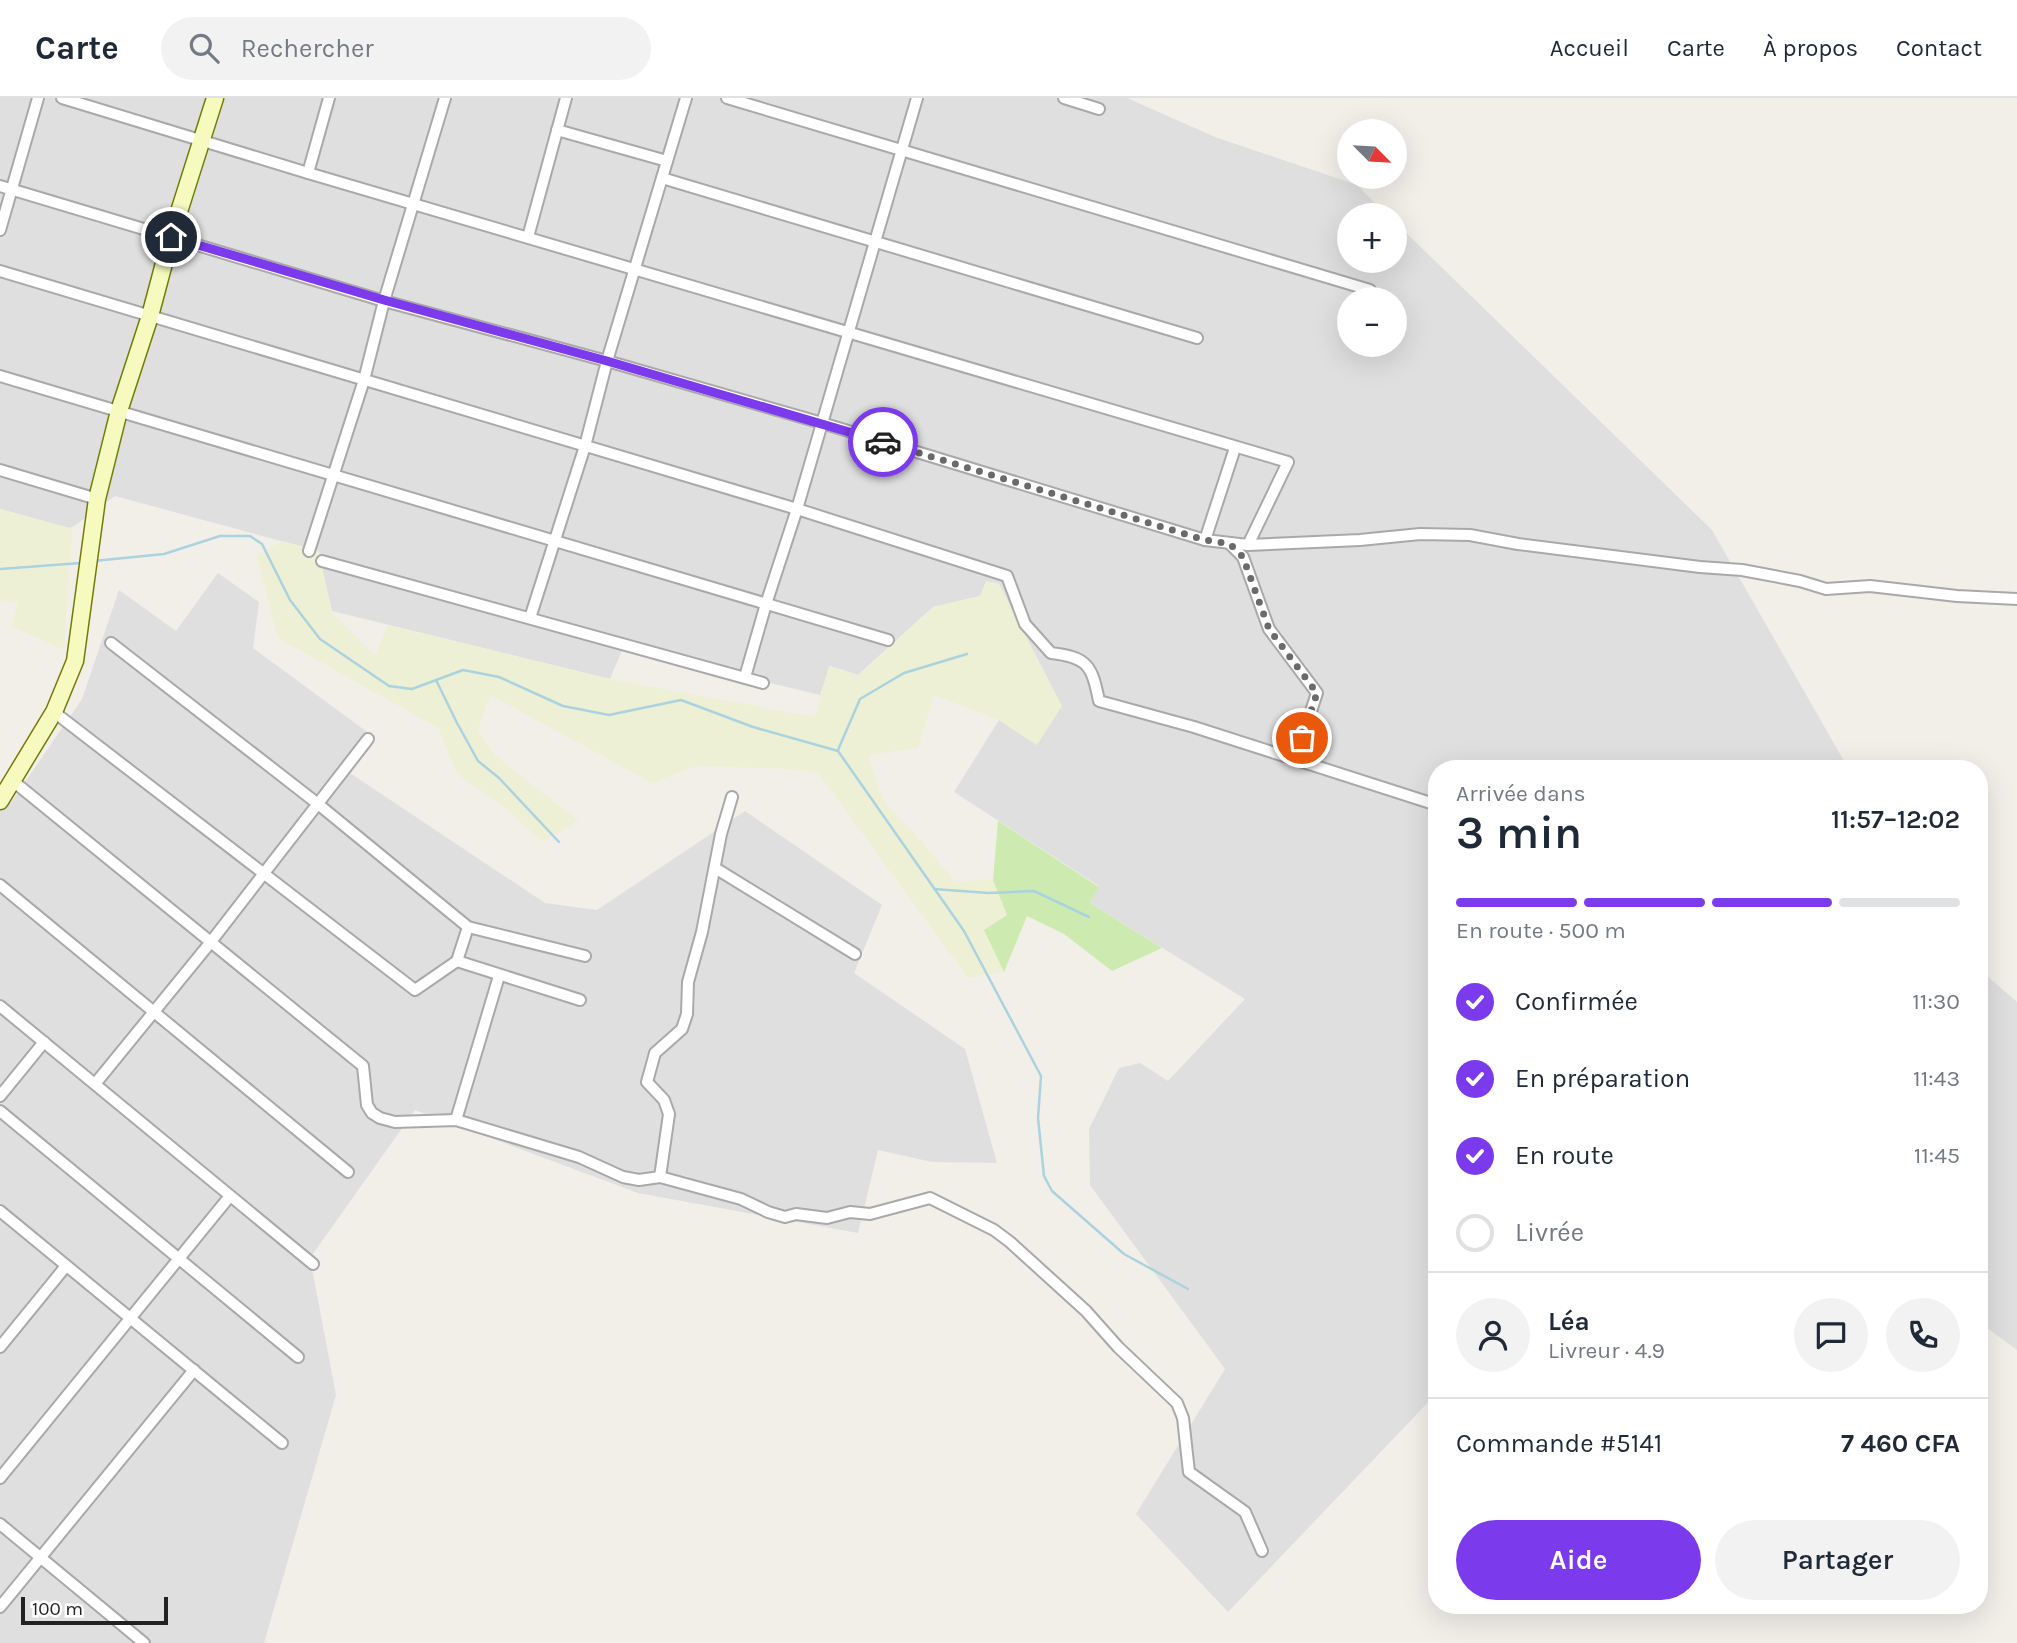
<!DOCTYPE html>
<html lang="fr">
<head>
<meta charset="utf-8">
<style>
	:root { --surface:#fff; --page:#f2f2f3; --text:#1f2937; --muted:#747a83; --line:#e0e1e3; --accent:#7c3aed }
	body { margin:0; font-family:Karla,sans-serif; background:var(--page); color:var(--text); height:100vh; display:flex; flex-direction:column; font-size:26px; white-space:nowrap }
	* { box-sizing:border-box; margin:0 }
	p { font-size:23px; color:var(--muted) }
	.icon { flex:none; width:38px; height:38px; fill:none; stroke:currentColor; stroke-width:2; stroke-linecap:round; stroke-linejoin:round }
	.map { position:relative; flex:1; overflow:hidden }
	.panel { position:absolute; left:1428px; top:662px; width:560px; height:854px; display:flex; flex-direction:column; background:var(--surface); border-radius:28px; box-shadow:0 7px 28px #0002 }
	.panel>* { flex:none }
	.needle { width:46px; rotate:114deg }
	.controls { position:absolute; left:1337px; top:21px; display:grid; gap:14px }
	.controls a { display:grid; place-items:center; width:70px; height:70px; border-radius:50%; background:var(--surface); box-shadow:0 7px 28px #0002; font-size:35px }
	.scale { position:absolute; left:21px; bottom:18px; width:147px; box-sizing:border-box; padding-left:7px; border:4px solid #222; border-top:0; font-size:19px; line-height:24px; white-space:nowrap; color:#222; -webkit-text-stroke:5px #fff; paint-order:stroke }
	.pin { position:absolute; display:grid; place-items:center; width:60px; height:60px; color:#fff; margin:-30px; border:4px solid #fff; border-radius:50%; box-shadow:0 2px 7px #0007 }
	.courier { position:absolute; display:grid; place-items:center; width:70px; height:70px; margin:-35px; border:5px solid #7c3aed; border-radius:50%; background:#fff; color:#222; box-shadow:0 2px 9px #0007 }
	.headline em { font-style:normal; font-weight:600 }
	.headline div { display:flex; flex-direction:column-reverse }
	.headline { display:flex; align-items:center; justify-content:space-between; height:119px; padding:0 28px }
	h1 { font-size:46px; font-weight:600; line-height:52px }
	.bar { display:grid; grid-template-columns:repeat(4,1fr); gap:10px 7px; align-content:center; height:84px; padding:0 28px }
	.bar i { height:9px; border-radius:5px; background:var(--line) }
	.bar .selected { background:var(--accent) }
	.bar p { grid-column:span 4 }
	.line { display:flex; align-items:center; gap:18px; padding:0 28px; border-top:2px solid var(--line) }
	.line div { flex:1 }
	.round { display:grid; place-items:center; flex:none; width:74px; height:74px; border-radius:37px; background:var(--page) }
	ol { padding:0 28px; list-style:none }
	li { display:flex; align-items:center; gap:21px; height:77px }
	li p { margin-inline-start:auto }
	li .icon { padding:7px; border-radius:50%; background:var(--accent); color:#fff; stroke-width:4 }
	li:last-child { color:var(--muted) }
	li i { width:38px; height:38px; border:4px solid var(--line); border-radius:50% }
	.cta { display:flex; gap:14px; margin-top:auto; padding:14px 28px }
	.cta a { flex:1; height:80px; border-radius:42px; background:var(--accent); color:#fff; font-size:28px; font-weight:600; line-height:80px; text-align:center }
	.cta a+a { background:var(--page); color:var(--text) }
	header { display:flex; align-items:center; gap:42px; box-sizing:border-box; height:98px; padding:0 35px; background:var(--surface); border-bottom:2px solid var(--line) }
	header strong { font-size:33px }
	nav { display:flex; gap:38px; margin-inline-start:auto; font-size:24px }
	.search { width:490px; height:63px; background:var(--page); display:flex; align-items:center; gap:18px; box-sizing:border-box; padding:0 24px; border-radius:38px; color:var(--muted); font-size:26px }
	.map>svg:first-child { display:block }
	.residential { fill:#e0dfdf; fill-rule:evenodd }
	.farmland { fill:#eef0d5 }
	.grass { fill:#cdebb0 }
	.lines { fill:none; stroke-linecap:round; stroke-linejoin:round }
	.stream { stroke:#aad3df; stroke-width:2.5 }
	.street-casing { stroke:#a9a9a9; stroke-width:14 }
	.secondary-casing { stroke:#707d05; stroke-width:19 }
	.street { stroke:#fff; stroke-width:10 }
	.secondary { stroke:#f7fabf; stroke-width:16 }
	.done { stroke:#6b6a68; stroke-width:7; stroke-dasharray:0 12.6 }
	.route { stroke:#7c3aed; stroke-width:9 }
</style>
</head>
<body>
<header>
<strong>Carte</strong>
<div class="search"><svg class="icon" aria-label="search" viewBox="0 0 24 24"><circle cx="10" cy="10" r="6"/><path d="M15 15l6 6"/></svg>Rechercher</div>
<nav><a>Accueil</a><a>Carte</a><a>À propos</a><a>Contact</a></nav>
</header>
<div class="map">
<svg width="2017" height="1545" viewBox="0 0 2017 1545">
	<rect width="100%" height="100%" fill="#f2efe9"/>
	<g class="residential">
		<path d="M0,0H1127L1215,39L1357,87L1387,117H1349V163H1395V124L1712,432L1848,670H1437V1295L1228,1514L1136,1416L1225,1271L1090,1087L1089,1031L1119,970L1140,965L1168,983L1245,901L1090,805L1099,788L954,694L999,622L1037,647L980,498L933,509L858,577L830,568L820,597L745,579L626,543L610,581L332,513L318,453L115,398L70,431L0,411ZM1349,201H1395V247H1349Z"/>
		<polygon points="218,475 259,504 253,550 374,639 350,675 545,805 597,812 745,713 882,807 854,875 965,951 997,1065 932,1064 878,1052 858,1135 638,1095 415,1012 310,1160 336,1297 264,1545 0,1545 0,699 10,706 82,601 119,492 176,533"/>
		<polygon points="1979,871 2017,904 2017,1252 1979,1224"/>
	</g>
	<g class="farmland">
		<polygon points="0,411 70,430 73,428 64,552 11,528 18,505 0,502"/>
		<polygon points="282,443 319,453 331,514 375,558 388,527 610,581 815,619 829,568 858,577 933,509 980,498 986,483 999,486 1062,608 1037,647 999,622 934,597 918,650 868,657 885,706 915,736 955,783 993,782 1007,817 984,832 1004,874 968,880 818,675 790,671 697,668 652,685 490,597 478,632 496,658 579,723 542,744 509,713 457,676 438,630 278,540 256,457"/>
	</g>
	<polygon class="grass" points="998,723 1099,789 1090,805 1162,850 1112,873 1064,836 1027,818 1004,874 984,832 1007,817 993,782"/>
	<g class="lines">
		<g class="stream">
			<polyline points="94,463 164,456 220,438 250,438 262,446 290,502 320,541 389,588 412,591 463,572 499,579 563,608 609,617 681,602 753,629 838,653 964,833 1041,978 1038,1020 1044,1078 1052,1093 1124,1156 1188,1191"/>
			<polyline points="0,471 81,465"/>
			<polyline points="436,582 457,625 478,663 499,680 559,744"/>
			<polyline points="838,652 860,601 904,575 967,556"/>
			<polyline points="934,791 988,795 1034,793 1089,819"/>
		</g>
		<defs>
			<g id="street">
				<polyline points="62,0 308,75 1288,364 1248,447"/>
				<polyline points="727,0 1370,192"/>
				<polyline points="1064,0 1099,11"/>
				<polyline points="557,32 667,63"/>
				<polyline points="308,75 329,0"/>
				<polyline points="662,80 1197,240"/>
				<polyline points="0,88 384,203 607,263 822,325 1205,442 1248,447 1360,442 1420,436 1470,437 1518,446 1700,469 1742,472 1800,483 1826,491 1870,488 1957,498 2017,501"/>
				<polyline points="0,132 38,0"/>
				<polyline points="528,139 566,0"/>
				<path d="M0,173L797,411L1007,478L1025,526L1051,555C1088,559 1092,568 1099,603L1194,629L1437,707"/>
				<polyline points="0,278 888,542"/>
				<polyline points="0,372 97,401"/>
				<polyline points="1205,442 1235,350"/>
				<polyline points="1230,446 1243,459 1269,531 1317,595 1295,662"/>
				<polyline points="309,453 364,282 384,203 445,0"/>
				<polyline points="322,463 763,585"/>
				<polyline points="530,520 585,348 607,263 686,0"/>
				<polyline points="111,545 318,706 468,829 585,858"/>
				<polyline points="745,579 766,506 797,411 917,0"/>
				<polyline points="54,614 415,892 457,863 468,829"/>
				<polyline points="13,683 363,968 367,1007 372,1015 380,1020 395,1024 456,1022 579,1059 623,1079 639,1082 660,1079 741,1101 768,1114 785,1119 796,1116 827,1120 850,1114 870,1116 930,1100 994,1132 1010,1144 1086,1213 1118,1249 1177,1305 1183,1320 1189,1374 1245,1414 1262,1453"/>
				<polyline points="715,770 855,856"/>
				<polyline points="0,787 348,1074"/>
				<polyline points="457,863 580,902"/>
				<polyline points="0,908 313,1166"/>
				<polyline points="95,986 210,845 368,641"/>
				<polyline points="0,998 44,944"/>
				<polyline points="0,1013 298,1259"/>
				<polyline points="456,1022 499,878"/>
				<polyline points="660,1079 669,1016 664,1002 647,984 655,955 682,931 687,916 688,884 702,834 721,736 732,699"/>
				<polyline points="0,1113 282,1345"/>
				<polyline points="0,1249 66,1168"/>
				<polyline points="0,1380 230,1098"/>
				<polyline points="0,1426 144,1545"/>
				<polyline points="0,1509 194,1272"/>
			</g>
			<polyline id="secondary" points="0,703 54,614 75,563 97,401 119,313 150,218 171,139 215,0"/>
		</defs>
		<use href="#street" class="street-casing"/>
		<use href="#secondary" class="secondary-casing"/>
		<use href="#street" class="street"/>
		<use href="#secondary" class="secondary"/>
	</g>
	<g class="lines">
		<polyline class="done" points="883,344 1205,442 1230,446 1243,459 1269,531 1317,595 1302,640"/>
		<polyline class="route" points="171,139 384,202 607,263 883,344"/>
	</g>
</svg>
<div class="controls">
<a><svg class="needle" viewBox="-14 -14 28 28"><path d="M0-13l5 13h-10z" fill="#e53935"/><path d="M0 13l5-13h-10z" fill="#747a83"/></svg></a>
<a>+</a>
<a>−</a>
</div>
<div class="scale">100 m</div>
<div class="pin" style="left:1302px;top:640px;background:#ea580c"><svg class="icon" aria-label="bag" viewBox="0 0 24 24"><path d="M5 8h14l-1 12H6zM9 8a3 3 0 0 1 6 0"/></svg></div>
<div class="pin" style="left:171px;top:139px;background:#1f2937"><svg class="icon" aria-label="home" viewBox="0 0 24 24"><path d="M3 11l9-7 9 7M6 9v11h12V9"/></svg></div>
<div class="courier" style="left:883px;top:344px"><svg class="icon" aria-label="car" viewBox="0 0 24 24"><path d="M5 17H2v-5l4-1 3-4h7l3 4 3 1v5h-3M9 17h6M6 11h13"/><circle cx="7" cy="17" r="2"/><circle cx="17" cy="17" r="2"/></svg></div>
<section class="panel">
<div class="headline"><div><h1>3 min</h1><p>Arrivée dans</p></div><em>11:57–12:02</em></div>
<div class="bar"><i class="selected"></i><i class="selected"></i><i class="selected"></i><i></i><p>En route · 500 m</p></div>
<ol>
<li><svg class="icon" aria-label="check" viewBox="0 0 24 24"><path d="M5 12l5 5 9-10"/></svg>Confirmée<p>11:30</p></li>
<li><svg class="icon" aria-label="check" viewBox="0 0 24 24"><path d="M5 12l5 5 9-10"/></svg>En préparation<p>11:43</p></li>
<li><svg class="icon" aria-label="check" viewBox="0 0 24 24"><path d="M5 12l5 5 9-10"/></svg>En route<p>11:45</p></li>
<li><i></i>Livrée</li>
</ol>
<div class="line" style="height:126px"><a class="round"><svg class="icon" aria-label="person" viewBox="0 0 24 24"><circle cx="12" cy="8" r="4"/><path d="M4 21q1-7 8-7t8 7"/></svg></a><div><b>Léa</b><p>Livreur · 4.9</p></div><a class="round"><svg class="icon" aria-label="chat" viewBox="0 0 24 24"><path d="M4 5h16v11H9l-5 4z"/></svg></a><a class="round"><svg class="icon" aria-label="phone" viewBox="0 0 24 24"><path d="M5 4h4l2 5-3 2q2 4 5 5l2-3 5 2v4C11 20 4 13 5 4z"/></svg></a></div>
<div class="line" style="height:91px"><div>Commande #5141</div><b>7 460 CFA</b></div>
<div class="cta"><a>Aide</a><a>Partager</a></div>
</section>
</div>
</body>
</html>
